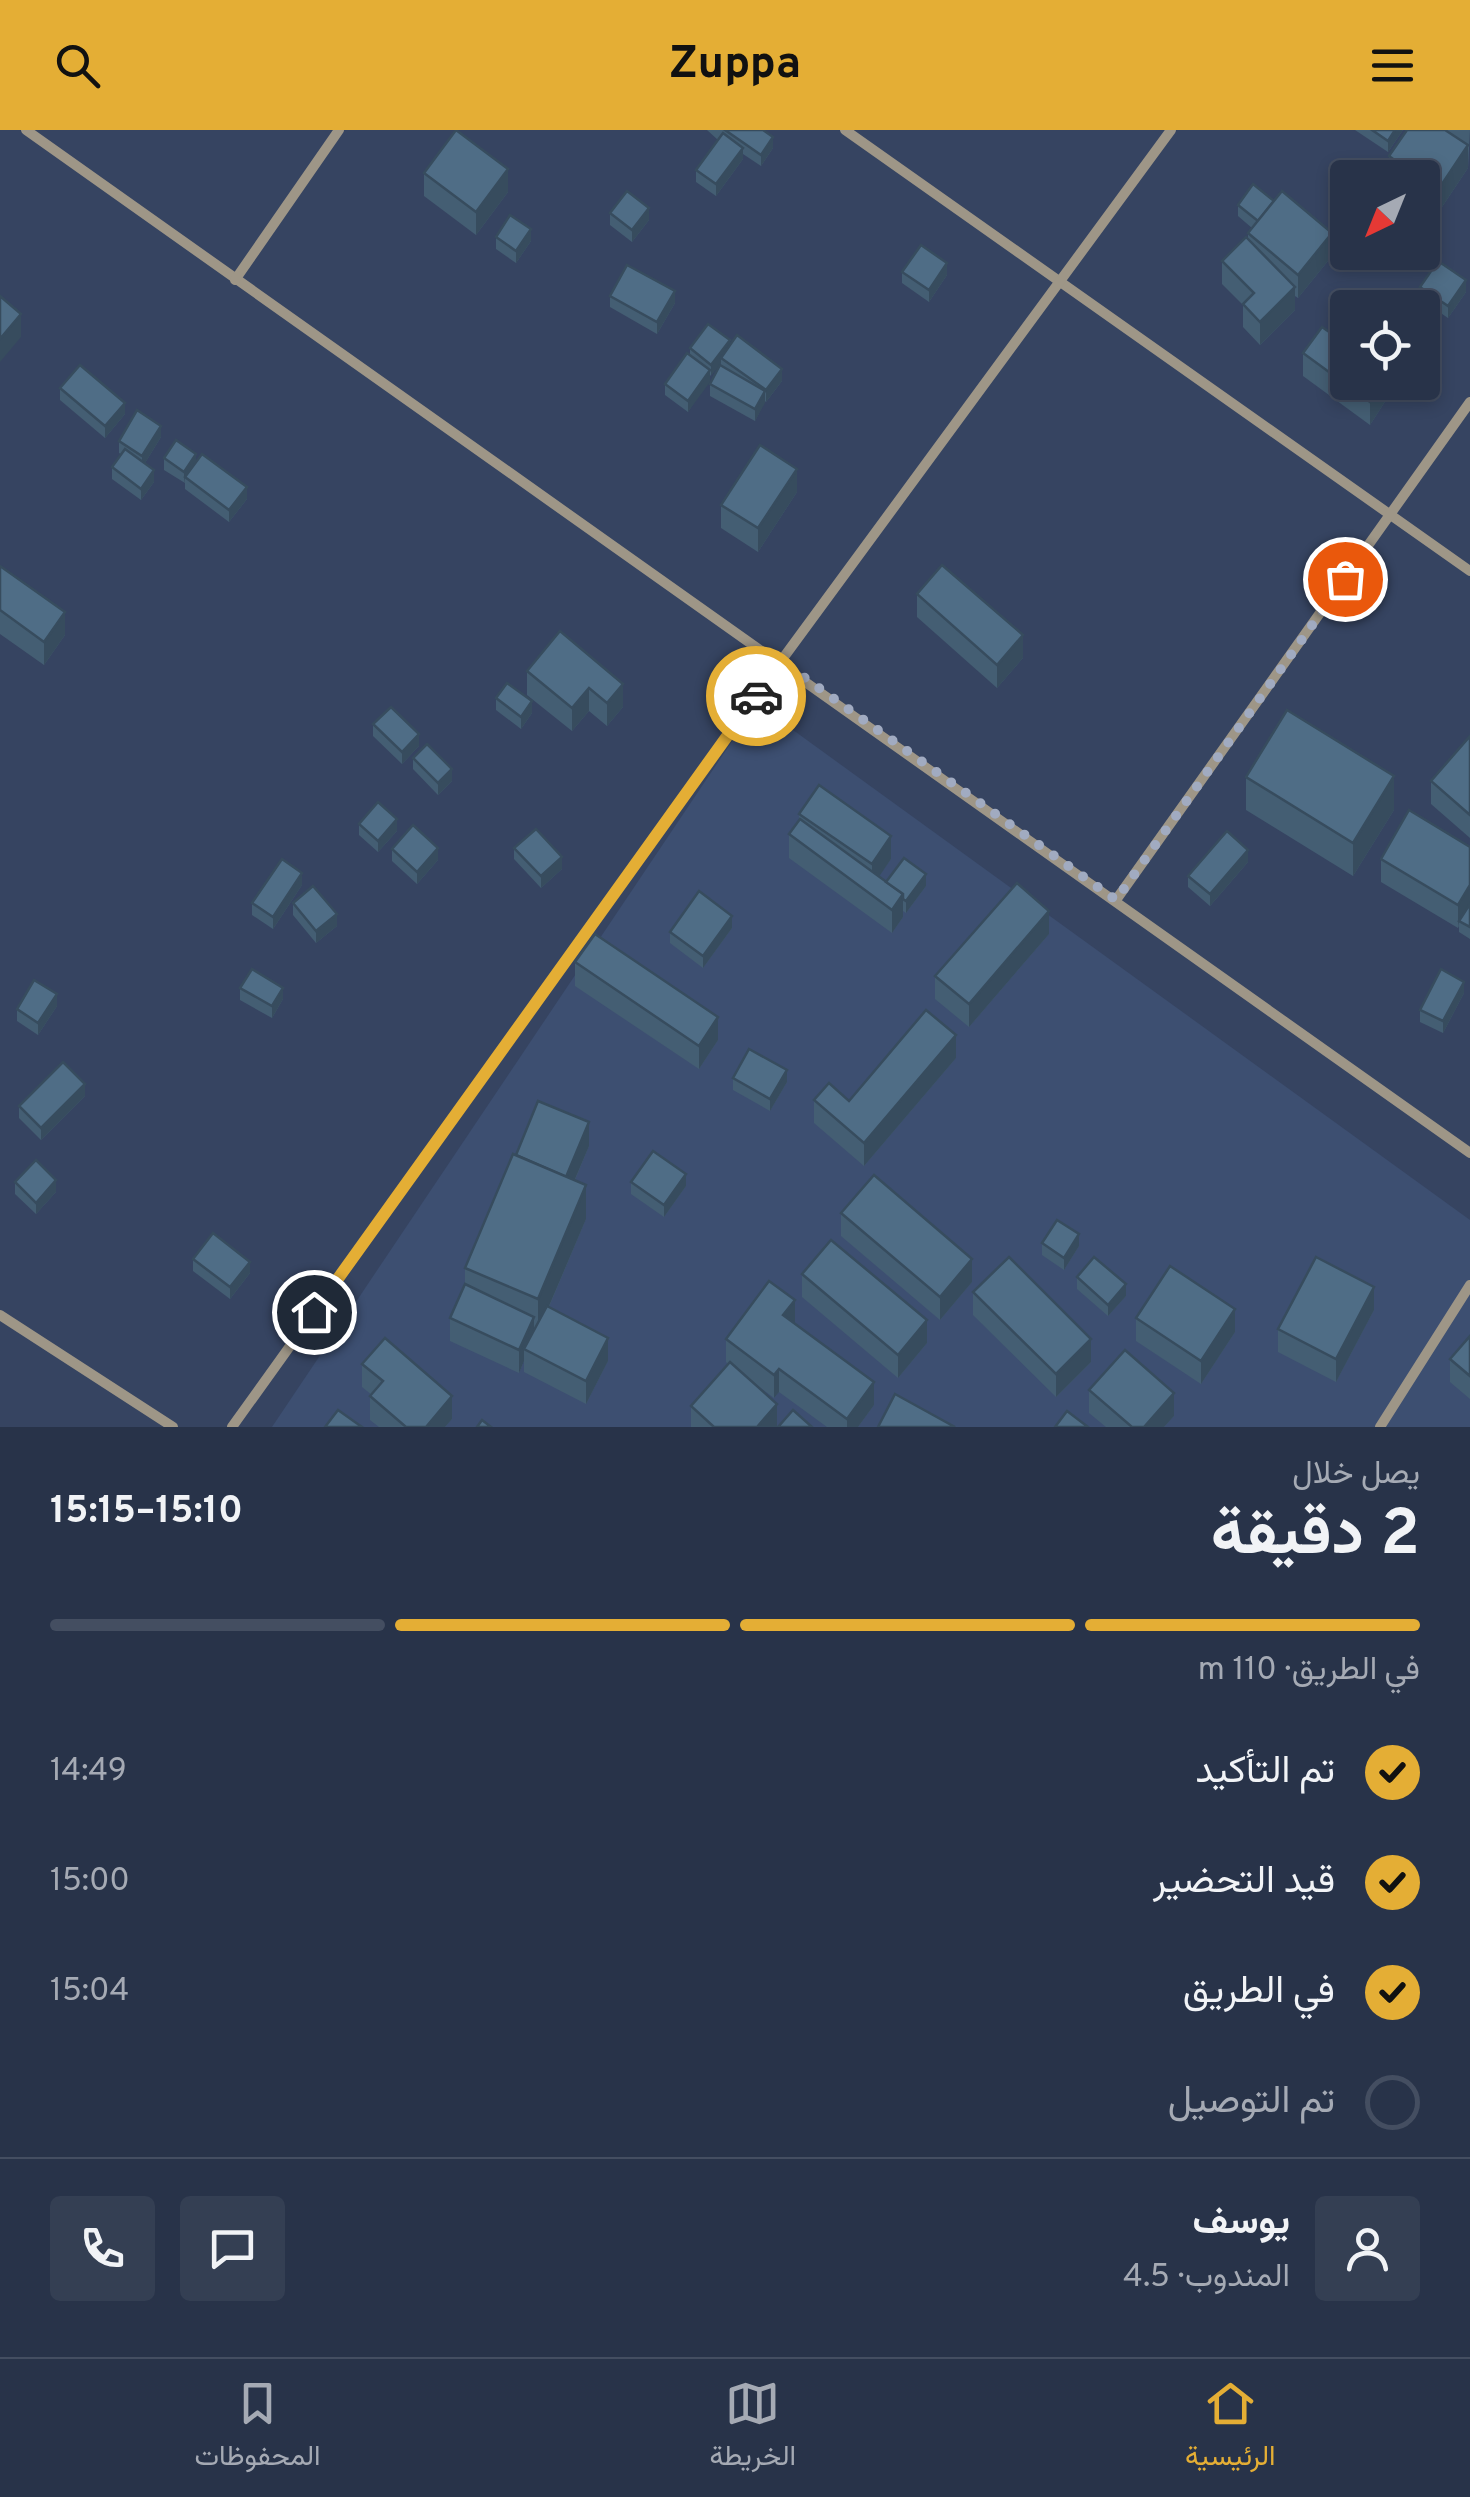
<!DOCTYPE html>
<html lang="ar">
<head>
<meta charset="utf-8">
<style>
	:root { --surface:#283349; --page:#343f53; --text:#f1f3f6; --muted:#a5aab4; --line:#444e61; --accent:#e4ae35 }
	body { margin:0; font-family:Overpass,Vazirmatn,sans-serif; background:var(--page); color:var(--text); direction:rtl; height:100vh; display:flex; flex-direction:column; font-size:38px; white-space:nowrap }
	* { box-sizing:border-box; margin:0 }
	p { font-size:32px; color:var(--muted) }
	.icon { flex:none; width:55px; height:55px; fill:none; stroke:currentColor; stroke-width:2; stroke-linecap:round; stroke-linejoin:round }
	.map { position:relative; height:1297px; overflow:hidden; direction:ltr }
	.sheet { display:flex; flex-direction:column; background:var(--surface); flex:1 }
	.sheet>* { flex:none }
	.needle { width:65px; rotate:223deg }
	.controls { position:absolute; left:1330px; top:30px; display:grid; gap:20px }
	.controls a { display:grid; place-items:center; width:110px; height:110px; border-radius:10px; background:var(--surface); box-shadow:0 5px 15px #0003,0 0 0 2px var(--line); font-size:50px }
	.pin { position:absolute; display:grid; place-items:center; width:85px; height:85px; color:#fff; margin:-42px; border:5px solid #fff; border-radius:50%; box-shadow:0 2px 10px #0007 }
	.courier { position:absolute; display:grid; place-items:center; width:100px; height:100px; margin:-50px; border:8px solid #e4ae35; border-radius:50%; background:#fff; color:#222; box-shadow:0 2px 12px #0007 }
	.summary em { font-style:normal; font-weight:700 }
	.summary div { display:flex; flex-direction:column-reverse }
	.summary { display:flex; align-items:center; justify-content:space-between; height:170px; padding:0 50px }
	h1 { font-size:65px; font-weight:700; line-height:75px }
	.bar { display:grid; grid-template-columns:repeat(4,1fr); gap:15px 10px; align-content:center; height:120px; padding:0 50px }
	.bar i { height:12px; border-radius:8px; background:var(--line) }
	.bar .selected { background:var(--accent) }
	.bar p { grid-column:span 4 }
	.line { display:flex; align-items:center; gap:25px; padding:0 50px; border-top:2px solid var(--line) }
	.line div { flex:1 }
	.round { display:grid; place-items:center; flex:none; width:105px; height:105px; border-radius:10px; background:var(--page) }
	ol { padding:0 50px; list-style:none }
	li { display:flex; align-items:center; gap:30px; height:110px }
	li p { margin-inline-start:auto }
	li .icon { padding:10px; border-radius:50%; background:var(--accent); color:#111; stroke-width:4 }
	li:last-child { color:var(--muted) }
	li i { width:55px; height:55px; border:5px solid var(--line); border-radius:50% }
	header { display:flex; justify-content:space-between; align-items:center; height:130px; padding:0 50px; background:var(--accent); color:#111; font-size:45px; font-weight:700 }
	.dock { display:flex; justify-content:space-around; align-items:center; height:140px; border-top:2px solid var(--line); background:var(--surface); font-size:28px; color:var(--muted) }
	.dock a { display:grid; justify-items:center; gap:5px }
	.dock .selected { color:var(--accent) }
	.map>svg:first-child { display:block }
	.built { fill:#3d4f71 }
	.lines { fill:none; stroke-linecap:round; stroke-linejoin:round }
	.minor { stroke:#9e9687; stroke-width:10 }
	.wall { fill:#445e73 }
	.shaded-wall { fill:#374c5e }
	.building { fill:#4f6d86; stroke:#374c5e; stroke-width:2.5 }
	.done { stroke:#a1abc1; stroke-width:10; stroke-dasharray:0 18 }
	.route { stroke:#e4ae35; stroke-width:12 }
</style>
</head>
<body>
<header><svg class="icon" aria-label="menu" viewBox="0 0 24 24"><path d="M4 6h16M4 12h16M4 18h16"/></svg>Zuppa<svg class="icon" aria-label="search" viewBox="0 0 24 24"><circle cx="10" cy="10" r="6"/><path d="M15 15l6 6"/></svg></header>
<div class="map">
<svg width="1470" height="1297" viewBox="0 0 1470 1297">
	<rect width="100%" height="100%" fill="#364461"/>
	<polygon class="built" points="757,574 1470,1090 1470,1297 272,1297"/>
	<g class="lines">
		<g class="minor">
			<polyline points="26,0 1470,1023"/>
			<polyline points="845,0 1470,441"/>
			<polyline points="235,150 339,0"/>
			<polyline points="1116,770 1470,272"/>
			<polyline points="0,1185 173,1297"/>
			<polyline points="232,1297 781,531 1171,0"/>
			<polyline points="1380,1297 1470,1155"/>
		</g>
	</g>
	<g class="wall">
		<polygon points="707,0 763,0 773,18 761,36 743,24 743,29 716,66 696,52 696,40 718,10"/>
		<polygon points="1355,0 1403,0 1388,22"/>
		<polygon points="1447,0 1470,0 1468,38 1438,83 1422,73 1422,48 1389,48 1389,26"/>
		<polygon points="424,43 508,62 476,105 424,66"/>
		<polygon points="1348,48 1348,69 1341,64 1341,53"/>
		<polygon points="1238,75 1332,126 1298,168 1295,166 1295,180 1260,215 1243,197 1243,175 1222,154 1222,131 1248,108 1248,103 1252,98 1238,86"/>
		<polygon points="610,83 649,90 632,112 610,95"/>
		<polygon points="496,107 531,111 516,133 496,119"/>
		<polygon points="1367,122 1387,122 1380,132"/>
		<polygon points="902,142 947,145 929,172 902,153"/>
		<polygon points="1420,157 1466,162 1448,188 1420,169"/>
		<polygon points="610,166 675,173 657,204 610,177"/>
		<polygon points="730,216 782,251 766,272 765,271 755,291 710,266 710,254 721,236 721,233 710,246 688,282 665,265 665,254 690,225 690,218"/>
		<polygon points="1303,223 1388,252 1388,267 1370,295 1303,246"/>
		<polygon points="60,258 125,284 105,308 60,270"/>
		<polygon points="161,307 145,333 154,352 141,370 112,349 112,337 121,324 119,323 119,311"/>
		<polygon points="164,328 196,332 247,369 229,392 185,359 185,353 164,340"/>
		<polygon points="797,362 758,422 721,398 721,375"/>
		<polygon points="0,436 65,505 44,535 0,504"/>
		<polygon points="917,464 1023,528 997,558 917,487"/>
		<polygon points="560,501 623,577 607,596 589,581 572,601 527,565 527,541"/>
		<polygon points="496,568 532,583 521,599 496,580"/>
		<polygon points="373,594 419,616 402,634 373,606"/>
		<polygon points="1470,606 1470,708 1431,674 1431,651"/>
		<polygon points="413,628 452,651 438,665 413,639"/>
		<polygon points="1246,647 1394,680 1353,746 1246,680"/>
		<polygon points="799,684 891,729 879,746 886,752 926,756 906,783 903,781 903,787 892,803 789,728 789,704 799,691"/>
		<polygon points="359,694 397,701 378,722 359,705"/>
		<polygon points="1470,717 1470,809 1459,802 1459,796 1458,798 1381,752 1381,729"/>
		<polygon points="514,718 562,739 541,758 514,729"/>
		<polygon points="392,719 438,730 417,754 392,731"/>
		<polygon points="1248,732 1210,776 1188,757 1188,746"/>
		<polygon points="302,755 273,799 252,785 252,773"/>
		<polygon points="293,773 337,796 316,813 293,785"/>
		<polygon points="732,798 703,838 670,813 670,802"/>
		<polygon points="1049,804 969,897 935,869 935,846"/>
		<polygon points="575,832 718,910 699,939 575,856"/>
		<polygon points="240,858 283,869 272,888 240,870"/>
		<polygon points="1464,863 1443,903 1420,892 1420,880"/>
		<polygon points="57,876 38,905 17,891 17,879"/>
		<polygon points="956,928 864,1036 814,993 814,970 849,971"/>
		<polygon points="733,948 787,952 770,981 733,960"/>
		<polygon points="85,966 41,1010 19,988 19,976"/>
		<polygon points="589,1016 575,1050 586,1089 549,1177 608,1231 586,1274 524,1242 524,1231 519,1243 450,1211 450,1188 465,1154 465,1138 516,1025"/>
		<polygon points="15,1052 56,1062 36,1084 15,1064"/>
		<polygon points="631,1052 686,1056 664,1087 631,1064"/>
		<polygon points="841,1083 972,1152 940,1190 841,1106"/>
		<polygon points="1042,1113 1079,1116 1064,1140 1042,1125"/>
		<polygon points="193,1129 250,1143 230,1169 193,1141"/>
		<polygon points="802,1144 927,1213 898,1248 802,1167"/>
		<polygon points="1077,1147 1126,1166 1108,1186 1077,1159"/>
		<polygon points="973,1162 1091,1232 1056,1267 973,1185"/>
		<polygon points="1374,1180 1336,1252 1278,1222 1278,1199"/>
		<polygon points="1136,1188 1235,1202 1201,1254 1136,1211"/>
		<polygon points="794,1193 874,1275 858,1297 827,1297 779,1262 774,1268 754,1253 777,1297 691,1297 691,1276 728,1234 726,1232 726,1209"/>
		<polygon points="1470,1206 1470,1269 1450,1252 1450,1229"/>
		<polygon points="362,1234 452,1289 445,1297 379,1297 370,1290 370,1266 372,1265 362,1257"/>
		<polygon points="1089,1260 1174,1286 1164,1297 1106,1297 1089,1283"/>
	</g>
	<g class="shaded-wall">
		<polygon points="1395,0 1403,0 1388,22 1388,11"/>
		<polygon points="773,7 773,18 761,36 761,25"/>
		<polygon points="1468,15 1468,38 1438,83 1438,60"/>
		<polygon points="743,18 743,29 716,66 716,54"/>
		<polygon points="508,39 508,62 476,105 476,82"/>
		<polygon points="649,78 649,90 632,112 632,100"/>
		<polygon points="531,99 531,111 516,133 516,121"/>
		<polygon points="1332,103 1332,126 1298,168 1298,145"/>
		<polygon points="947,133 947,145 929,172 929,160"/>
		<polygon points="1466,150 1466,162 1448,188 1448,176"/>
		<polygon points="1295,157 1295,180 1260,215 1260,192"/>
		<polygon points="675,161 675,173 657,204 657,192"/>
		<polygon points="21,184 21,207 0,232 0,209"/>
		<polygon points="730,210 730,222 721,228 721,233 711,246 711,235"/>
		<polygon points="782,239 782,251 766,272 766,260"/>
		<polygon points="710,240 710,252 688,282 688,271"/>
		<polygon points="1383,252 1388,252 1388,267 1370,295 1370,272"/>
		<polygon points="765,261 765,273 755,291 755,279"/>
		<polygon points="125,273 125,284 105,308 105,296"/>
		<polygon points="161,296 161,307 142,338 142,326"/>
		<polygon points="196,324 196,336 185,347 184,354 184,342"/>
		<polygon points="797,339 797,362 758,422 758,398"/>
		<polygon points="154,340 154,352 141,370 141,359"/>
		<polygon points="247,357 247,369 229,392 229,380"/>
		<polygon points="65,482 65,505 44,535 44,512"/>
		<polygon points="1023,505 1023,528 997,558 997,535"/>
		<polygon points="623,554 623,577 607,596 607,573"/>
		<polygon points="589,558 589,581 572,601 572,578"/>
		<polygon points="532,571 532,583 521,599 521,587"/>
		<polygon points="419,604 419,616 402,634 402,622"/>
		<polygon points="452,639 452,651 438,665 438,653"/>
		<polygon points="1394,646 1394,680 1353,746 1353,713"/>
		<polygon points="397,689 397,701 378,722 378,711"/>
		<polygon points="891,706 891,729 872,757 872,734"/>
		<polygon points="438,718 438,730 417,754 417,742"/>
		<polygon points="1248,720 1248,732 1210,776 1210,764"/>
		<polygon points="562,727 562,739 541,758 541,746"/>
		<polygon points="302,743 302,755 273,799 273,787"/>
		<polygon points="926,744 926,756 906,783 906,771"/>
		<polygon points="1470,755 1470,778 1459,791 1458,798 1458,775"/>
		<polygon points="903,764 903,787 892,803 892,780"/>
		<polygon points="1049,781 1049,804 969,897 969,874"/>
		<polygon points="337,784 337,796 316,813 316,801"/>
		<polygon points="732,786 732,798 703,838 703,826"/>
		<polygon points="1464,852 1464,863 1443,903 1443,891"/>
		<polygon points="283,858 283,869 272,888 272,876"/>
		<polygon points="57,864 57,876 38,905 38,893"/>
		<polygon points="718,887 718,910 699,939 699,916"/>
		<polygon points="956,905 956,928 864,1036 864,1013"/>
		<polygon points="787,940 787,952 770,981 770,969"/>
		<polygon points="85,954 85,966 41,1010 41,998"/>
		<polygon points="589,992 589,1016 564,1075 564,1052"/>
		<polygon points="686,1044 686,1056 664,1087 664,1075"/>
		<polygon points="56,1050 56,1062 36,1084 36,1073"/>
		<polygon points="586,1055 586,1089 538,1202 538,1169"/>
		<polygon points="1079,1104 1079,1116 1064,1140 1064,1128"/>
		<polygon points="972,1129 972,1152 940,1190 940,1167"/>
		<polygon points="250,1132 250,1143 230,1169 230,1157"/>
		<polygon points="1126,1154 1126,1166 1108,1186 1108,1175"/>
		<polygon points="1374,1157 1374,1180 1336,1252 1336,1229"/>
		<polygon points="795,1170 795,1193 783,1185"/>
		<polygon points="1235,1179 1235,1202 1201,1254 1201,1231"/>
		<polygon points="534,1187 534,1210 524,1219 524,1231 519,1243 519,1220"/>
		<polygon points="927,1190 927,1213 898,1248 898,1225"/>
		<polygon points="608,1208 608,1231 586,1274 586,1251"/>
		<polygon points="1091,1209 1091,1232 1056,1267 1056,1244"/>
		<polygon points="779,1239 779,1262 774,1268 774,1245"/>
		<polygon points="874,1252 874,1275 858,1297 847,1297 847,1289"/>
		<polygon points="1174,1263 1174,1286 1164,1297 1144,1297"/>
		<polygon points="452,1266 452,1289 445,1297 426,1297"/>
		<polygon points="777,1274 777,1297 757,1297"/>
	</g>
	<g class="building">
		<polygon points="456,0 508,39 476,82 424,43"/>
		<polygon points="725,0 763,0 773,7 761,25"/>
		<polygon points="1372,0 1395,0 1388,11"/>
		<polygon points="1407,0 1445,0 1468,15 1438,60 1422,49 1422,48 1420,48 1389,26"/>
		<polygon points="723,3 743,18 716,54 696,40"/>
		<polygon points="1352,37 1367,48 1348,48 1348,57 1341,53"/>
		<polygon points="1253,54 1274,71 1258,91 1238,75"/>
		<polygon points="627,61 649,78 632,100 610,83"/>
		<polygon points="1282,61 1332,103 1298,145 1248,103"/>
		<polygon points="510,85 531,99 516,121 496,107"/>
		<polygon points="1246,107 1295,157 1260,192 1243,174 1254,163 1222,131"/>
		<polygon points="921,115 947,133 929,160 902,142"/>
		<polygon points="1438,131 1466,150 1448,176 1420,157"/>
		<polygon points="627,135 675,161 657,192 610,166"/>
		<polygon points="0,166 21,184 0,209"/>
		<polygon points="708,194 730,210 711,235 690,218"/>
		<polygon points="1322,197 1348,215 1348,252 1383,252 1370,272 1303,223"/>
		<polygon points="737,205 782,239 766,260 721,228"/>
		<polygon points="687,223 710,240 688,271 665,254"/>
		<polygon points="80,235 125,273 105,296 60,258"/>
		<polygon points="720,235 765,261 755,279 710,254"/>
		<polygon points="137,280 161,296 142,326 119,311"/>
		<polygon points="176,310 196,324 184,342 164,328"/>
		<polygon points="760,315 797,339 758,398 721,375"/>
		<polygon points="125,319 154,340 141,359 112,337"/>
		<polygon points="202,324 247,357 229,380 185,347"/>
		<polygon points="942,435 1023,505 997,535 917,464"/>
		<polygon points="0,436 65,482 44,512 0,480"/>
		<polygon points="560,501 623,554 607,573 589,558 572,578 527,541"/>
		<polygon points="507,553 532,571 521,587 496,568"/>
		<polygon points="391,577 419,604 402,622 373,594"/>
		<polygon points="1287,580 1394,646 1353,713 1246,647"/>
		<polygon points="1470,606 1470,685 1431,651"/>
		<polygon points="427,614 452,639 438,653 413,628"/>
		<polygon points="819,655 891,706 872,734 799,684"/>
		<polygon points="378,672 397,689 378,711 359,694"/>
		<polygon points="1409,680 1470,717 1470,755 1458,775 1381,729"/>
		<polygon points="800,689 903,764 892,780 789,704"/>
		<polygon points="413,695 438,718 417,742 392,719"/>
		<polygon points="536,699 562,727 541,746 514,718"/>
		<polygon points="1227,701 1248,720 1210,764 1188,746"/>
		<polygon points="904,728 926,744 906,771 903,769 903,764 886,752"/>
		<polygon points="282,729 302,743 273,787 252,773"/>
		<polygon points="1017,753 1049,781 969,874 935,846"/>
		<polygon points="313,756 337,784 316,801 293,773"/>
		<polygon points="699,761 732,786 703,826 670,802"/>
		<polygon points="1470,774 1470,797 1459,791"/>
		<polygon points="595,804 718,887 699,916 575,832"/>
		<polygon points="252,839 283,858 272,876 240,858"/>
		<polygon points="1441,839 1464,852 1443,891 1420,880"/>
		<polygon points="34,850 57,864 38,893 17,879"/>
		<polygon points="926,880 956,905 864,1013 814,970 829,953 849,971"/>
		<polygon points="749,919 787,940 770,969 733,948"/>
		<polygon points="63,932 85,954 41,998 19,976"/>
		<polygon points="538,971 589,992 566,1047 516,1025"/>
		<polygon points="653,1021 686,1044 664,1075 631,1052"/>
		<polygon points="513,1024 586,1055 538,1169 465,1138"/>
		<polygon points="36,1030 56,1050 36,1073 15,1052"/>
		<polygon points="874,1045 972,1129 940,1167 841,1083"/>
		<polygon points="1057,1090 1079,1104 1064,1128 1042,1113"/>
		<polygon points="213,1103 250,1132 230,1157 193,1129"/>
		<polygon points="831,1110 927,1190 898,1225 802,1144"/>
		<polygon points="1009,1127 1091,1209 1056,1244 973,1162"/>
		<polygon points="1094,1127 1126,1154 1108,1175 1077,1147"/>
		<polygon points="1316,1127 1374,1157 1336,1229 1278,1199"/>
		<polygon points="1170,1136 1235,1179 1201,1231 1136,1188"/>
		<polygon points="769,1151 795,1170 783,1185 874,1252 847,1289 779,1239 774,1245 726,1209"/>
		<polygon points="465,1154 534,1187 519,1220 450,1188"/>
		<polygon points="547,1176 608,1208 586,1251 524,1219"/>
		<polygon points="1470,1206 1470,1246 1450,1229"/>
		<polygon points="385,1208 452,1266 426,1297 406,1297 370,1266 383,1251 362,1234"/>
		<polygon points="1125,1220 1174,1263 1144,1297 1132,1297 1089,1260"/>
		<polygon points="730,1232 777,1274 757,1297 714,1297 691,1276"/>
		<polygon points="895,1264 955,1297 878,1297"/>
		<polygon points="338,1280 362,1297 325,1297"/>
		<polygon points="793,1280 812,1297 778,1297"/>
		<polygon points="1067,1281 1088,1297 1055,1297"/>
		<polygon points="482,1290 491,1297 477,1297"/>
	</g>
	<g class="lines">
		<polyline class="done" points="756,566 781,531 1116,770 1345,449"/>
		<polyline class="route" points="314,1182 756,566"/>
	</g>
</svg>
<div class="controls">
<a><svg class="needle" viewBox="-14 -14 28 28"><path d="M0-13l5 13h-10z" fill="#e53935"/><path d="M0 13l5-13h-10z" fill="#a5aab4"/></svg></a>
<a><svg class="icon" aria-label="locate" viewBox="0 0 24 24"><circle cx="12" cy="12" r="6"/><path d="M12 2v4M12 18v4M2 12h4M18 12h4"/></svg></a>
</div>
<div class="pin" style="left:1345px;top:449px;background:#ea580c"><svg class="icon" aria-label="bag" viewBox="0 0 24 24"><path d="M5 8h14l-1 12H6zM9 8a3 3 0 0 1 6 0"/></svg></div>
<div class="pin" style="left:314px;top:1182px;background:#1f2937"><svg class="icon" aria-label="home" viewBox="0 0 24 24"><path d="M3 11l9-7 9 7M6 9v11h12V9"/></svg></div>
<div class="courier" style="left:756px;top:566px"><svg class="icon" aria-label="car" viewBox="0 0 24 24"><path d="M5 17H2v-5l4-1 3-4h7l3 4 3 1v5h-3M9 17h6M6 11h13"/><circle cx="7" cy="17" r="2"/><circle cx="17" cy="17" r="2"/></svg></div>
</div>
<section class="sheet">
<div class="summary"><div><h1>2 دقيقة</h1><p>يصل خلال</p></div><em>15:10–15:15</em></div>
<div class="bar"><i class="selected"></i><i class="selected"></i><i class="selected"></i><i></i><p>في الطريق · 110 m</p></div>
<ol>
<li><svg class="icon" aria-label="check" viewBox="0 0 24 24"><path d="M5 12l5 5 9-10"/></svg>تم التأكيد<p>14:49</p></li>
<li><svg class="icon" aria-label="check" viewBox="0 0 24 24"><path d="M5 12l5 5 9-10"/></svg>قيد التحضير<p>15:00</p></li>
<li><svg class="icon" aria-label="check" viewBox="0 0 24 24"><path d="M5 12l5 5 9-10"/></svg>في الطريق<p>15:04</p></li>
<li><i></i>تم التوصيل</li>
</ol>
<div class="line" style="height:180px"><a class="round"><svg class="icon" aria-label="person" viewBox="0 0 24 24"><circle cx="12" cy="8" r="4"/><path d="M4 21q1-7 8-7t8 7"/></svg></a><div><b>يوسف</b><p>المندوب · 4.5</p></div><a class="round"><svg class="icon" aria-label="chat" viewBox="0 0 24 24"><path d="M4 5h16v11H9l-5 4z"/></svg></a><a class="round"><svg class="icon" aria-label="phone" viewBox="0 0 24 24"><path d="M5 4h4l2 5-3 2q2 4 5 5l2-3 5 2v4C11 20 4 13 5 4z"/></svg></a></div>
</section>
<nav class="dock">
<a class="selected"><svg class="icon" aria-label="home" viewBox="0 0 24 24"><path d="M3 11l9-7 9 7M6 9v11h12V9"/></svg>الرئيسية</a>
<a><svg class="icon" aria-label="map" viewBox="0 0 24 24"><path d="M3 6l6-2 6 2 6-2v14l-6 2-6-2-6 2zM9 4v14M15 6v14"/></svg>الخريطة</a>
<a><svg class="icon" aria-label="saved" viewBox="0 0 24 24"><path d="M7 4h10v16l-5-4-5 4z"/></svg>المحفوظات</a>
</nav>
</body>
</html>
